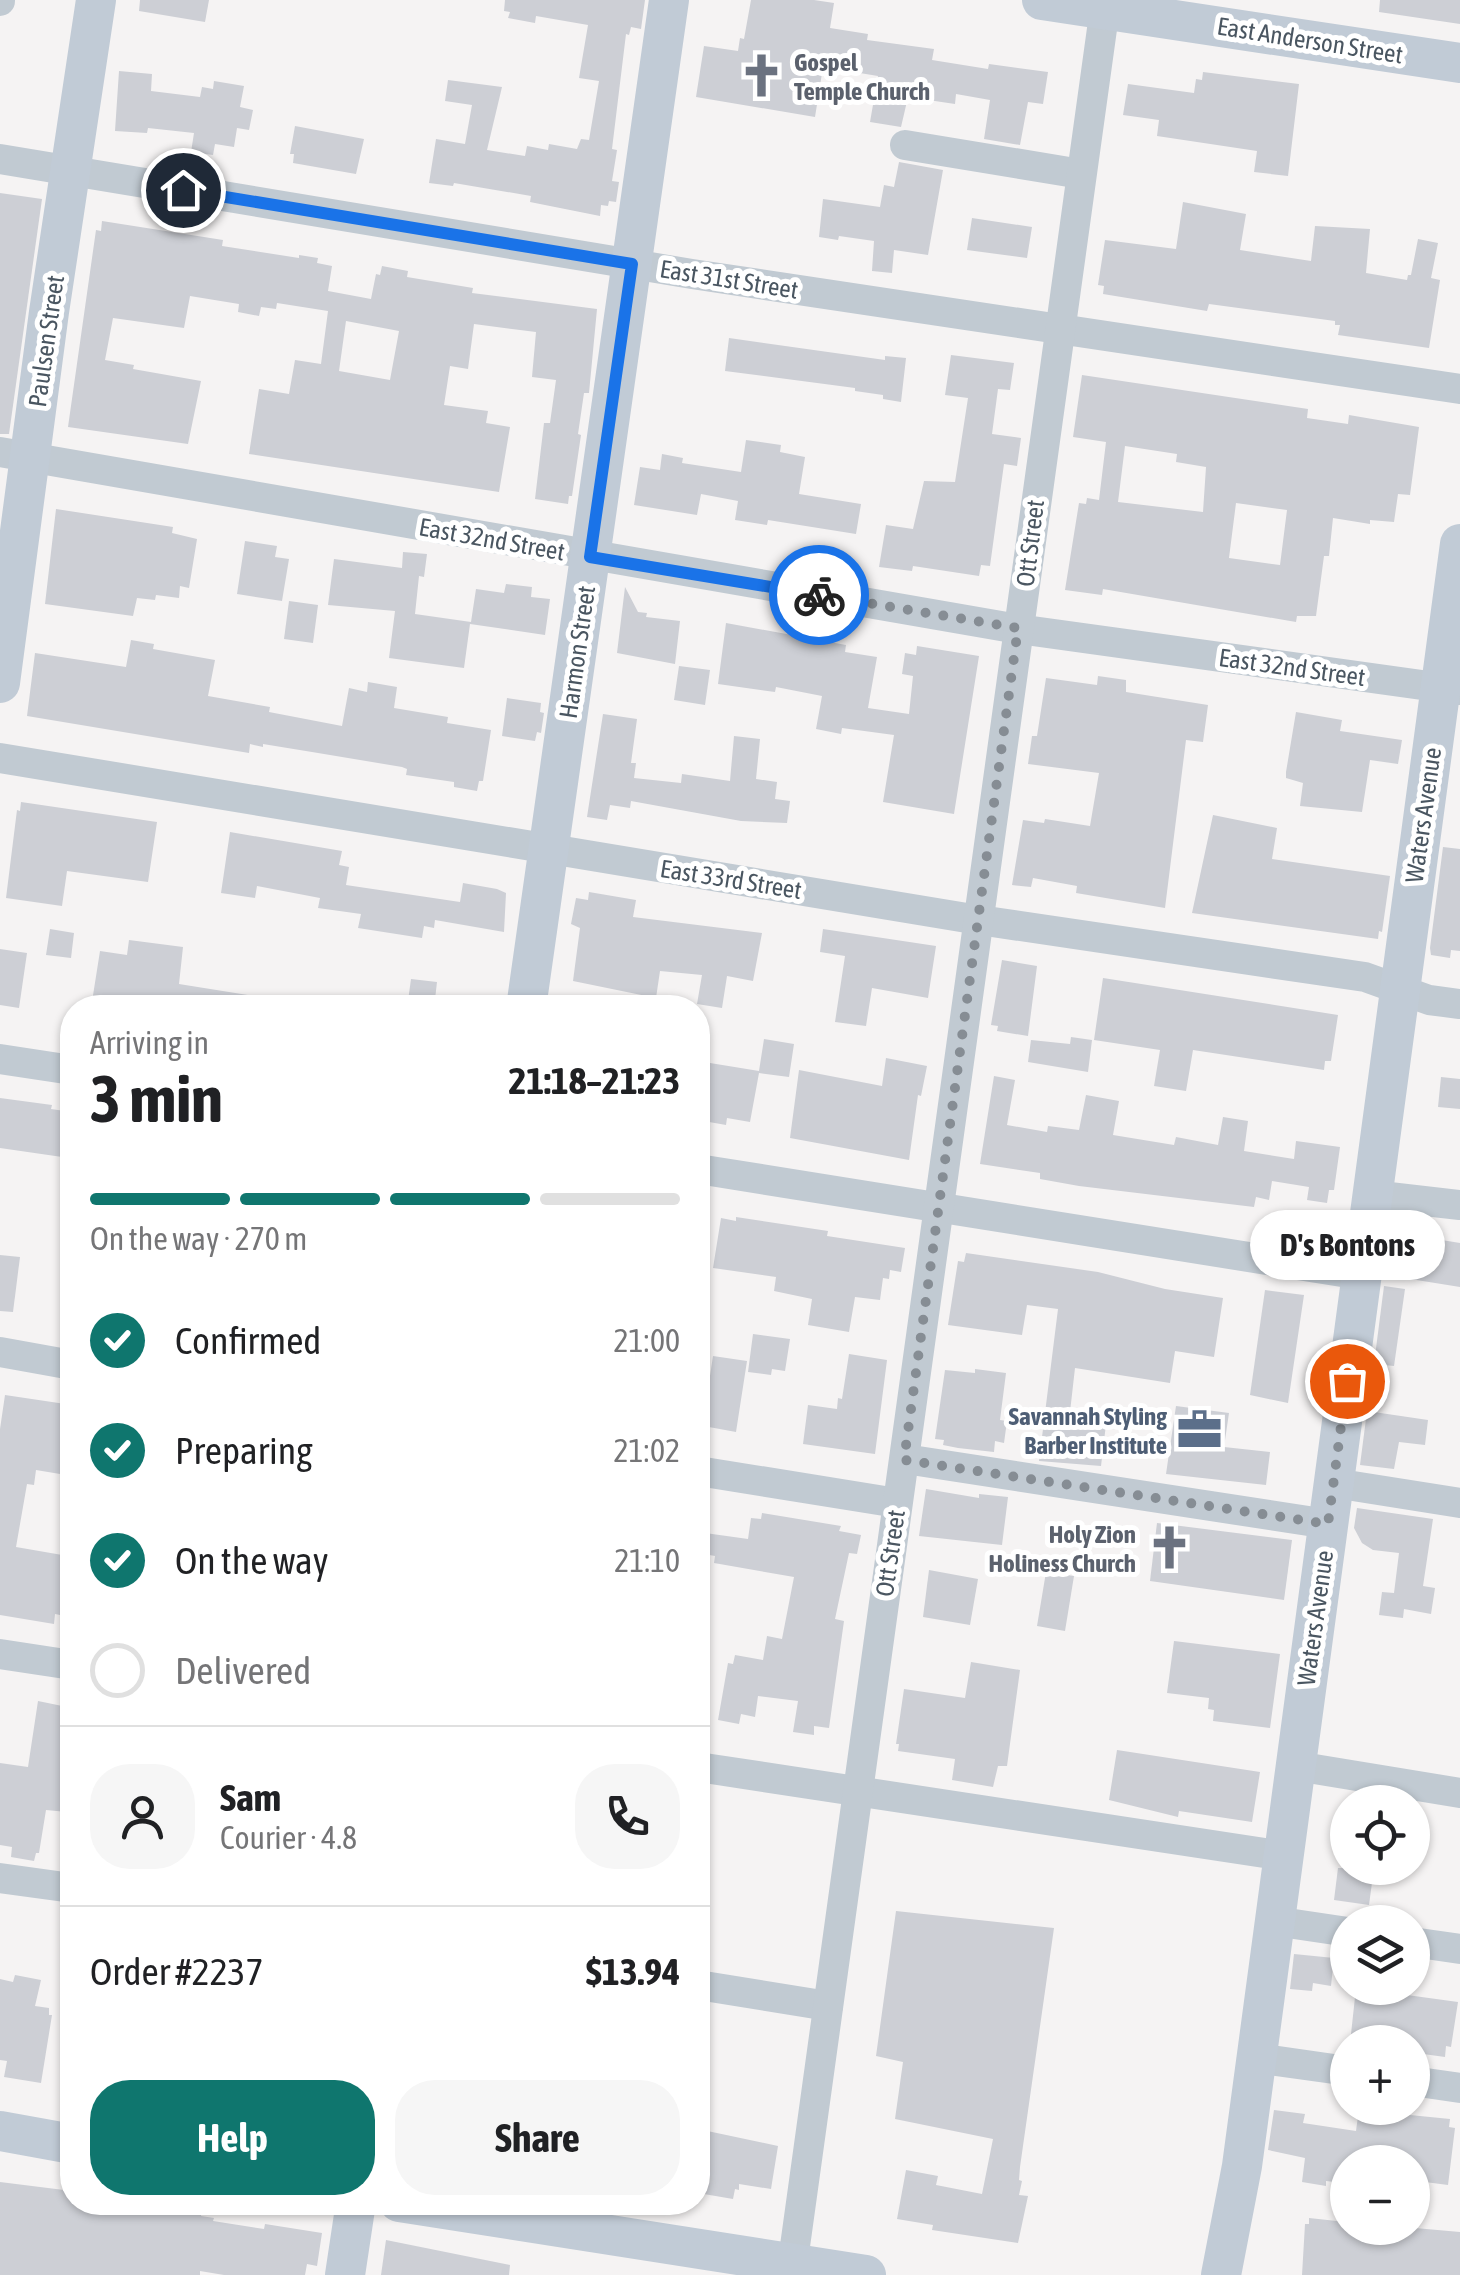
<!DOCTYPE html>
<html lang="en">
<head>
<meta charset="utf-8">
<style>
	:root { --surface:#fff; --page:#f6f6f6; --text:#202124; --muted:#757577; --line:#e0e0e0; --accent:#0f766e }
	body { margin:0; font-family:"Asap Condensed",sans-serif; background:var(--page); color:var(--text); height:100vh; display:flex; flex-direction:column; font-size:38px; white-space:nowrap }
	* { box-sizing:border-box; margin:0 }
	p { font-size:32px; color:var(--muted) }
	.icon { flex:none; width:55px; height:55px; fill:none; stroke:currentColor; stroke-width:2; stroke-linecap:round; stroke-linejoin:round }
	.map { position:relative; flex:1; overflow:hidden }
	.sheet { position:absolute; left:60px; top:995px; width:650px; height:1220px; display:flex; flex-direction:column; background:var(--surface); border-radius:40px; box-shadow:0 2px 8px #0004 }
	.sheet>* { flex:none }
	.tools { position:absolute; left:1330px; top:1785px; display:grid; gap:20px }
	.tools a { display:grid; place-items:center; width:100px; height:100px; border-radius:50%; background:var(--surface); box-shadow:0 2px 8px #0004; font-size:50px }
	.pin { position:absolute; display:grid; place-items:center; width:85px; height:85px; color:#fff; margin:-42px; border:5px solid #fff; border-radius:50%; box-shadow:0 2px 10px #0007 }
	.courier { position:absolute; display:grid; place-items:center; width:100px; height:100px; margin:-50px; border:8px solid #1a73e8; border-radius:50%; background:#fff; color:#222; box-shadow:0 2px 12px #0007 }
	.bubble { position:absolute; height:70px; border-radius:35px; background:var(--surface); box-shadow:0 2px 8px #0004; font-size:32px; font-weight:700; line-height:70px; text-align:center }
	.summary em { font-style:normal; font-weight:700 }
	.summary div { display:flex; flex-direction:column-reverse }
	.summary { display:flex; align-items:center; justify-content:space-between; height:170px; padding:0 30px }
	h1 { font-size:65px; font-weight:700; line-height:75px }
	.bar { display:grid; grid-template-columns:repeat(4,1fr); gap:15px 10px; align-content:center; height:120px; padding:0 30px }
	.bar i { height:12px; border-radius:8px; background:var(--line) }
	.bar .current { background:var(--accent) }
	.bar p { grid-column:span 4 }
	.line { display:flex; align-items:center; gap:25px; padding:0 30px; border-top:2px solid var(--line) }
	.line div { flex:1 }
	.round { display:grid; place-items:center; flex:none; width:105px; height:105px; border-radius:40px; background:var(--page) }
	ol { padding:0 30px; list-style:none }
	li { display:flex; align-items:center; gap:30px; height:110px }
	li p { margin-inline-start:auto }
	li .icon { padding:10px; border-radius:50%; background:var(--accent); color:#fff; stroke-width:4 }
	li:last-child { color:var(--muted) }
	li i { width:55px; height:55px; border:5px solid var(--line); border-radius:50% }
	.button { display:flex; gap:20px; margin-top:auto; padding:20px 30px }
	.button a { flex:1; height:115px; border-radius:40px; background:var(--accent); color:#fff; font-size:40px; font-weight:700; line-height:115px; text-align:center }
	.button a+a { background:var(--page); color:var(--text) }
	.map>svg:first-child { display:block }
	.building { fill:#cdcfd5; fill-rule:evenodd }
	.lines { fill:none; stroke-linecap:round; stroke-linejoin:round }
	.street { stroke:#c1cad2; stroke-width:30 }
	.secondary { stroke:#c1cbd6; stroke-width:40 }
	.done { stroke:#868d94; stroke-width:10; stroke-dasharray:0 18 }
	.route { stroke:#1a73e8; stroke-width:12 }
	.labels { text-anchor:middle; stroke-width:10; stroke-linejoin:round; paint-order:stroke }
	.street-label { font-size:25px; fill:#4a5661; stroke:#fff }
	.worship-label { font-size:25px; font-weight:bold; fill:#5b616d; stroke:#fff; text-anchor:start }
	.service-label { font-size:25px; font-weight:bold; fill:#4e5e75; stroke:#fff; text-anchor:end }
</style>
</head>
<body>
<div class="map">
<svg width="1460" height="2275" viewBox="0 0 1460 2275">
	<rect width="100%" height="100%" fill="#f5f3f3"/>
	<g class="building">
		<polygon points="140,0 209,0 205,22 139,11"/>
		<polygon points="505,0 645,0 641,29 631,27 629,35 626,34 612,149 617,150 612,181 619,182 616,202 609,201 608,206 601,205 600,216 530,202 531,196 454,183 453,186 429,183 436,139 465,144 472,105 445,101 448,80 502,87 487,150 525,156 527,146 548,150 549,144 577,149 581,139 589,140 599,81 579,78 588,25 536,16 535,23 508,18 510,12 504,11"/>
		<polygon points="751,0 814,0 834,3 830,28 868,34 867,40 934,49 932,60 988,69 989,64 1048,72 1043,104 1028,102 1020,145 984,139 990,100 956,94 955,104 908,97 901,127 870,122 878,76 823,67 815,117 696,97 704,46 738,51 740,38 744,39"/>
		<polygon points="1380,0 1460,0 1460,24 1379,12"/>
		<polygon points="119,71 152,74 151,91 200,97 202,87 213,89 214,81 244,86 240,107 253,110 249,130 237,128 234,147 215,144 213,155 191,152 194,133 148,128 147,133 115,131"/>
		<polygon points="1203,72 1299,84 1288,176 1254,172 1257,151 1157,136 1159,120 1123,115 1128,84 1194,93 1196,79 1202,80"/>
		<polygon points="295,126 364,139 356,174 293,163 294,154 290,154"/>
		<polygon points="899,162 943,170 928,255 894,250 892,273 872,271 874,241 839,236 838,240 819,237 823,199 880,207 884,185 894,187"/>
		<polygon points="0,193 42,199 9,434 0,434"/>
		<polygon points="1183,202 1246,214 1240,250 1311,261 1315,226 1370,229 1366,273 1407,280 1408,275 1411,275 1418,239 1438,243 1431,278 1440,280 1429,348 1338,335 1340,325 1335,325 1335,321 1209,304 1207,311 1103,294 1104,286 1098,285 1105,240 1176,249"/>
		<polygon points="972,218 1032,227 1027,258 967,250"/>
		<path d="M102,221L223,240L222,246L299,258V255L318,258L317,263L332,266L328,291L371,299L376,274L380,275L382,266L408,271L407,277L473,288L472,293L597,309L589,393H584L578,434L581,435L572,496H569L568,504L535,499L544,423H550L556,380L532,377L536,332L474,324L468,369L450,366L444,405L488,411L486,423L510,427L499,492L249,454L259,389L289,394L295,360L321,364L328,311L277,303L276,309L261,307L259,316L238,312L239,304L190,296L184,328L113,318L105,360L134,365L133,369L201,381L188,444L68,427L96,230L101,231ZM346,321L399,331L390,380L339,371Z"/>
		<polygon points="729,338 885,360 885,356 906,358 901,402 883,399 883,395 855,391 855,388 725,371"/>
		<polygon points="951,355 1014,363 1010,390 998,389 992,434 1021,438 1017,466 1004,464 990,566 981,565 979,576 913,566 912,571 879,567 886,525 913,529 924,481 955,482 968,398 945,395"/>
		<path d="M1082,375L1308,409L1307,418L1348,424L1349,415L1419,427L1410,495L1398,494L1394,522L1370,520V524L1333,518L1329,556H1324L1316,616H1297L1296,622L1103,589L1102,595L1065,590L1079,503L1086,504L1087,498L1099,500L1106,442L1073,437ZM1125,446L1177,454L1176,462L1206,467L1203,512L1118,502ZM1236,503L1287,510L1280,565L1229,558Z"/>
		<polygon points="746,440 781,445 780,452 805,457 799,494 861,504 856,534 768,520 767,525 735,520 738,501 701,494 697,515 634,505 640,467 660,470 662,454 683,458 682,463 741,472"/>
		<polygon points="56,509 173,527 172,533 197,539 189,588 180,586 179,598 156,595 155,600 137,598 133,616 45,604"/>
		<polygon points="245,541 277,546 275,557 289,559 282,601 237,594"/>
		<polygon points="403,552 427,554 424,577 419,576 415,614 471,622 476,589 504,593 506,584 532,587 531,597 550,599 545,635 470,624 464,668 389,658 395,611 328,605 334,559 402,568"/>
		<polygon points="625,587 638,612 647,613 646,617 680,621 675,664 617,653"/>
		<polygon points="289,601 318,605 313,643 284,639"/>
		<polygon points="726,623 846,645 845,652 877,657 868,708 909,714 913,676 902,674 905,653 916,655 917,646 979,656 954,814 883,802 894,735 842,728 841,734 816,729 822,696 776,687 775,692 718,684"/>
		<polygon points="131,640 154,644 153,649 215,660 208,696 270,707 269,712 342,726 349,688 367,692 368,682 397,687 394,708 448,717 447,723 491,730 483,781 479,781 477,791 454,787 454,782 406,775 407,769 402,767 312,752 263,744 263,747 250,744 249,753 27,716 35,653 126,667"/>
		<polygon points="679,666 710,670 705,705 674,700"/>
		<polygon points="1098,676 1126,680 1126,692 1208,705 1203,742 1186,740 1165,908 1076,893 1077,886 1033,878 1031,887 1012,885 1023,820 1044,823 1045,819 1090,826 1099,773 1028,764 1032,736 1037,736 1046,678 1097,685"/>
		<polygon points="507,698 541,703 540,712 544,713 541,733 537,732 535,741 502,736"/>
		<polygon points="1296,712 1342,720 1340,731 1402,740 1398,764 1370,760 1362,812 1300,806 1303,783 1286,778 1286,772"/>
		<polygon points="603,714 637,719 631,763 636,763 634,778 681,783 682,774 730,781 734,736 760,739 756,779 777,782 775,799 790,801 787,823 741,821 631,801 630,808 610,805 607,820 587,817"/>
		<polygon points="21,802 157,822 148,882 67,871 62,906 6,898 17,810 20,811"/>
		<polygon points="1213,815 1277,828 1272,859 1390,876 1382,932 1379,931 1378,939 1192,913"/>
		<polygon points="230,832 342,851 339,865 349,867 346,885 460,902 463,883 497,889 506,893 504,932 435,920 434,928 424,926 422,938 358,928 361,914 318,908 320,898 257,886 255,898 221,893"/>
		<polygon points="1443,847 1460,849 1460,951 1451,950 1450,958 1431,955 1430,948"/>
		<polygon points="589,892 636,900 633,917 762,933 753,981 727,976 722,1008 697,1004 702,975 660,971 656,998 573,981 580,928 571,924 576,898 588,900"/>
		<polygon points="50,929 74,933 71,958 46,955"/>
		<polygon points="823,929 936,946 928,998 872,988 866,1026 835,1022 845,956 820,952"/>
		<polygon points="129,940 183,947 179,984 254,996 253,1008 91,1008 100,951 127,955"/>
		<polygon points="0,949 27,953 19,1008 0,1005"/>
		<polygon points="1002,960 1037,966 1028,1036 997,1031 998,1026 991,1025"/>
		<polygon points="1103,978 1338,1015 1331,1061 1325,1061 1324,1070 1193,1050 1186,1091 1154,1086 1160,1050 1094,1040"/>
		<polygon points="411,979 437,982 434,1008 407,1008"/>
		<polygon points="1071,1037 1092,1040 1088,1072 1028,1062 1031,1040 1070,1044"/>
		<polygon points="764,1039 794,1044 789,1077 759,1073 750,1122 727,1118 726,1125 698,1120 698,1097 704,1098 710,1063 759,1071"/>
		<polygon points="886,1058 927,1066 921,1096 918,1095 909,1160 790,1138 799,1070 882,1086"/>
		<polygon points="994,1076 1015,1080 1007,1125 1047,1132 1048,1126 1079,1130 1086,1095 1119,1101 1113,1135 1174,1145 1176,1137 1218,1145 1223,1117 1248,1121 1244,1151 1294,1159 1296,1141 1340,1147 1334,1190 1329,1190 1327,1203 1307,1200 1309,1187 1272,1181 1269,1200 1256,1197 1254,1207 1079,1186 1040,1179 1040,1173 980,1164"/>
		<polygon points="1441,1077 1460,1079 1460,1109 1438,1107"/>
		<polygon points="0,1098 52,1105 51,1109 72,1112 69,1158 0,1148"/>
		<polygon points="736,1217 828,1231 827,1236 905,1248 901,1272 890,1270 889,1279 883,1278 880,1300 855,1297 849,1332 808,1325 812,1299 774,1291 776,1277 713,1268 721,1218 736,1221"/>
		<polygon points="1411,1235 1460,1243 1460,1287 1404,1278"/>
		<polygon points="966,1253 1098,1272 1165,1289 1223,1298 1214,1357 1175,1351 1170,1383 1075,1368 1070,1412 1107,1416 1101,1466 1039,1461 1058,1309 1027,1305 1022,1335 948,1325 958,1261 964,1262"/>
		<polygon points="0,1255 20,1257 13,1312 0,1311"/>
		<polygon points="1384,1286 1405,1289 1394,1366 1374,1364"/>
		<polygon points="1265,1290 1304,1295 1288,1403 1250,1395"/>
		<polygon points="753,1334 790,1339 785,1371 772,1369 771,1375 748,1372"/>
		<polygon points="849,1354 887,1360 875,1454 803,1444 808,1405 837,1409 838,1398 842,1399"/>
		<polygon points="713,1356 747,1361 736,1432 698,1425 698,1387 708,1389"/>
		<polygon points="975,1369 1006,1373 1000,1420 1007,1421 1004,1443 995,1441 994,1452 958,1448 943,1445 944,1440 935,1439 945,1370 975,1373"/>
		<polygon points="5,1395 72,1405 72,1476 36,1470 34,1485 27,1484 16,1547 68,1556 62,1596 68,1597 65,1616 55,1614 54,1624 0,1615 0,1429"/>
		<polygon points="1176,1406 1229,1413 1224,1447 1270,1452 1266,1485 1166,1474"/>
		<polygon points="1367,1411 1428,1420 1425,1445 1399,1442 1394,1469 1360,1465"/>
		<polygon points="926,1489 979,1498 979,1494 1008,1497 1002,1545 919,1536"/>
		<polygon points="1357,1508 1433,1519 1423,1586 1435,1588 1431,1614 1404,1609 1403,1618 1379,1615 1382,1592 1394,1593 1399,1553 1373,1550 1362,1543 1354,1528"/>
		<polygon points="762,1513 841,1526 839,1531 861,1535 857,1554 849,1553 835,1619 844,1621 829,1728 814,1726 814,1735 793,1732 798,1701 758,1696 755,1717 741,1714 739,1724 718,1720 728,1663 733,1664 735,1655 763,1660 767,1636 782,1639 794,1577 714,1563 715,1556 698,1553 698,1532 748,1539 751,1518 761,1519"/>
		<polygon points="1157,1523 1292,1540 1284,1600 1150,1581"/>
		<polygon points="929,1570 978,1579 970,1625 923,1617"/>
		<polygon points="1046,1572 1074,1576 1065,1631 1037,1626"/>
		<polygon points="1174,1641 1280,1654 1270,1728 1213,1721 1214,1710 1208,1709 1209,1698 1167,1693"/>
		<polygon points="971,1662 1020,1670 1007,1766 998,1766 993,1787 952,1780 955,1759 898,1751 899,1744 896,1744 904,1689 965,1698"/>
		<polygon points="38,1701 72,1708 61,1787 70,1788 67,1812 46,1810 39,1853 36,1853 34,1861 11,1857 12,1847 0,1845 0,1763 28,1767"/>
		<polygon points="1117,1750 1260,1772 1252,1822 1179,1811 1178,1817 1109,1800"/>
		<polygon points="1338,1868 1374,1868 1369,1905 1334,1900"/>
		<polygon points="896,1911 1054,1928 1020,2167 1019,2180 1022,2181 1019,2195 1028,2196 1018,2243 932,2230 933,2225 897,2219 906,2170 938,2176 936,2185 982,2194 993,2139 895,2119 903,2062 876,2056"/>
		<polygon points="1294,1954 1334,1958 1331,1986 1313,1983 1312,1991 1290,1989"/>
		<polygon points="15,1975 41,1980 35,2006 49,2008 49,2015 52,2015 41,2083 4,2077 7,2061 0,2060 0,1979 13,1982"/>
		<polygon points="1356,1988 1458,2002 1451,2047 1446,2046 1445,2057 1416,2053 1417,2046 1412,2042 1362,2039 1362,2035 1351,2034"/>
		<polygon points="1274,2110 1305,2114 1303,2123 1356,2131 1358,2116 1369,2118 1370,2111 1450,2119 1449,2127 1455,2128 1448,2185 1425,2182 1426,2178 1412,2177 1412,2162 1345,2162 1343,2183 1326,2181 1326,2186 1302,2182 1305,2158 1268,2150"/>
		<polygon points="698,2129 778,2146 771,2189 739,2184 739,2190 735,2189 733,2199 698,2193"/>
		<polygon points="0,2182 72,2191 72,2202 127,2206 128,2202 160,2202 202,2208 201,2216 214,2218 213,2221 264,2229 265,2224 322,2233 317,2266 307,2264 305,2275 224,2275 200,2271 200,2275 0,2275"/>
		<polygon points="1309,2218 1346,2222 1345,2228 1415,2228 1460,2232 1460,2275 1302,2275 1305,2224 1309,2224"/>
		<polygon points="386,2240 510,2265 509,2275 381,2275"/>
	</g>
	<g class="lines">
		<g class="street">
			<polyline points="0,1 0,0"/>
			<polyline points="905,145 1081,174"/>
			<polyline points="0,159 692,274 1460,389"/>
			<polyline points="0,452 1018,629 1458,690"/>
			<polyline points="0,758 979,920 1365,977 1429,1000 1460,1004"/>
			<polyline points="0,1059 72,1070"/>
			<polyline points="698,1169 1361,1275"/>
			<polyline points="1372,1195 1460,1205"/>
			<polyline points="0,1352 72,1365"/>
			<polyline points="905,1459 1328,1524"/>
			<polyline points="698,1471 897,1503"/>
			<polyline points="1334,1483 1460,1503"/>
			<polyline points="0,1654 72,1665"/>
			<polyline points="1296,1766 1460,1793"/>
			<polyline points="698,1767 1284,1856"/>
			<polyline points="0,1878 72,1888"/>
			<polyline points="1274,1921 1348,1932"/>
			<polyline points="1412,1942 1460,1949"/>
			<polyline points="698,1985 828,2006"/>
			<polyline points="1256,2058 1348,2071"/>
			<polyline points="1412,2081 1460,2088"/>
			<polyline points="791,2275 1106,0"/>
		</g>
		<g class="secondary">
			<polyline points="1042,0 1460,63"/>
			<polyline points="0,683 49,312 96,0"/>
			<polyline points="526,1008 669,0"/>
			<polyline points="0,2131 72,2144"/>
			<polyline points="399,2202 866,2275"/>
			<polyline points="345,2275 356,2202"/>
			<polyline points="1221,2275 1242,2166 1460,544"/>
		</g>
	</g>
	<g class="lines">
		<polyline class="done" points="819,595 1018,628 904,1460 1328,1524 1347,1381"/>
		<polyline class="route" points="183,190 632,264 590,557 819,595"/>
	</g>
	<defs>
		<symbol id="church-bare" viewBox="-9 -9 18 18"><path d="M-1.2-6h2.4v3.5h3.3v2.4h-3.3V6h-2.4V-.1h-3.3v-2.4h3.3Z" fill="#6b7280" stroke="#fff" stroke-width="2.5" paint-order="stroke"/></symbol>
		<symbol id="office-bare" viewBox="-9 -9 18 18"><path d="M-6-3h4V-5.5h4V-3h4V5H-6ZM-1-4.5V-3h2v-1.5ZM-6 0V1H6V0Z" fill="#5c6f8a" stroke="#fff" stroke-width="2.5" paint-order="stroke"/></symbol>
	</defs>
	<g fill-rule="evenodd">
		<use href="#church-bare" x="730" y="44" width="63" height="63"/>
		<use href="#office-bare" x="1168" y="1398" width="63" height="63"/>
		<use href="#church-bare" x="1138" y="1516" width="63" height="63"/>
	</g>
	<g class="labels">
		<g class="street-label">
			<text transform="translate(1310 40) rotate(9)" y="9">East Anderson Street</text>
			<text transform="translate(729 279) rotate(9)" y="9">East 31st Street</text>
			<text transform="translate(46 341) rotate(-82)" y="9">Paulsen Street</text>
			<text transform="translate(492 539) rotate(10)" y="9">East 32nd Street</text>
			<text transform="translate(1030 543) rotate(-83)" y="9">Ott Street</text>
			<text transform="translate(577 652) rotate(-82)" y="9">Harmon Street</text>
			<text transform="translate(1292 667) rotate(8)" y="9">East 32nd Street</text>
			<text transform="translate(1423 815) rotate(-82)" y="9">Waters Avenue</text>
			<text transform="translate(731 879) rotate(9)" y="9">East 33rd Street</text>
			<text transform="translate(890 1553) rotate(-82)" y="9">Ott Street</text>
			<text transform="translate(1315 1618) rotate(-82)" y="9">Waters Avenue</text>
		</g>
		<g class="worship-label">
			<text x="794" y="71">Gospel<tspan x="794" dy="29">Temple Church</tspan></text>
			<text x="1136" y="1543" text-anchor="end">Holy Zion<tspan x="1136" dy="29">Holiness Church</tspan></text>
		</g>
		<g class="service-label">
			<text x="1167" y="1425">Savannah Styling<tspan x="1167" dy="29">Barber Institute</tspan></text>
		</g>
	</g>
</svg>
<div class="tools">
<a><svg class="icon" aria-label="locate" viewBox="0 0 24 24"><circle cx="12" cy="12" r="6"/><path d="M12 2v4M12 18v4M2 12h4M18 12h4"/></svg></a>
<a><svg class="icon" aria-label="layers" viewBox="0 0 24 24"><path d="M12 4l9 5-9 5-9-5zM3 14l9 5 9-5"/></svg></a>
<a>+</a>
<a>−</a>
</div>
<div class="pin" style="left:1347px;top:1381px;background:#ea580c"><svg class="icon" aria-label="bag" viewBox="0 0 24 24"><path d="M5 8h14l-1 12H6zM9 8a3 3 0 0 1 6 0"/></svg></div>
<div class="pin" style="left:183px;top:190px;background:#1f2937"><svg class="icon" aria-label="home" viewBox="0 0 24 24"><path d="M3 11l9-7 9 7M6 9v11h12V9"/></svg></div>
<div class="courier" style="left:819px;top:595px"><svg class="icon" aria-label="bike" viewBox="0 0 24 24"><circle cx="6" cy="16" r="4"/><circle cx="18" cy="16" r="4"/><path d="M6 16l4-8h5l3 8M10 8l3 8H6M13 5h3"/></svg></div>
<div class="bubble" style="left:1250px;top:1210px;width:195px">D's Bontons</div>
<section class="sheet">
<div class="summary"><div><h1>3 min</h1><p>Arriving in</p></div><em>21:18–21:23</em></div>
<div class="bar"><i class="current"></i><i class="current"></i><i class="current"></i><i></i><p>On the way · 270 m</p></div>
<ol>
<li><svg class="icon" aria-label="check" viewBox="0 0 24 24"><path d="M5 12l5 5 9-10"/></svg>Confirmed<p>21:00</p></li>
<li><svg class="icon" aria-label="check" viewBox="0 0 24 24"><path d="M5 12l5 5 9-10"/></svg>Preparing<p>21:02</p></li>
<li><svg class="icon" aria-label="check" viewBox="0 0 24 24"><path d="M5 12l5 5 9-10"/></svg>On the way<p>21:10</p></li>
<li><i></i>Delivered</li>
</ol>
<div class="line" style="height:180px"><a class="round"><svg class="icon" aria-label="person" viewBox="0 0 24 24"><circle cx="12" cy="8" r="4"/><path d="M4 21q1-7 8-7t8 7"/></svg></a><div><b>Sam</b><p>Courier · 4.8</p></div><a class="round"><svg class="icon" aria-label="phone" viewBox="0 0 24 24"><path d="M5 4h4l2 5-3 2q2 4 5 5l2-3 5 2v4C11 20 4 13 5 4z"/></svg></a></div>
<div class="line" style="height:130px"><div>Order #2237</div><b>$13.94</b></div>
<div class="button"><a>Help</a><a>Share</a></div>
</section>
</div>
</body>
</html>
